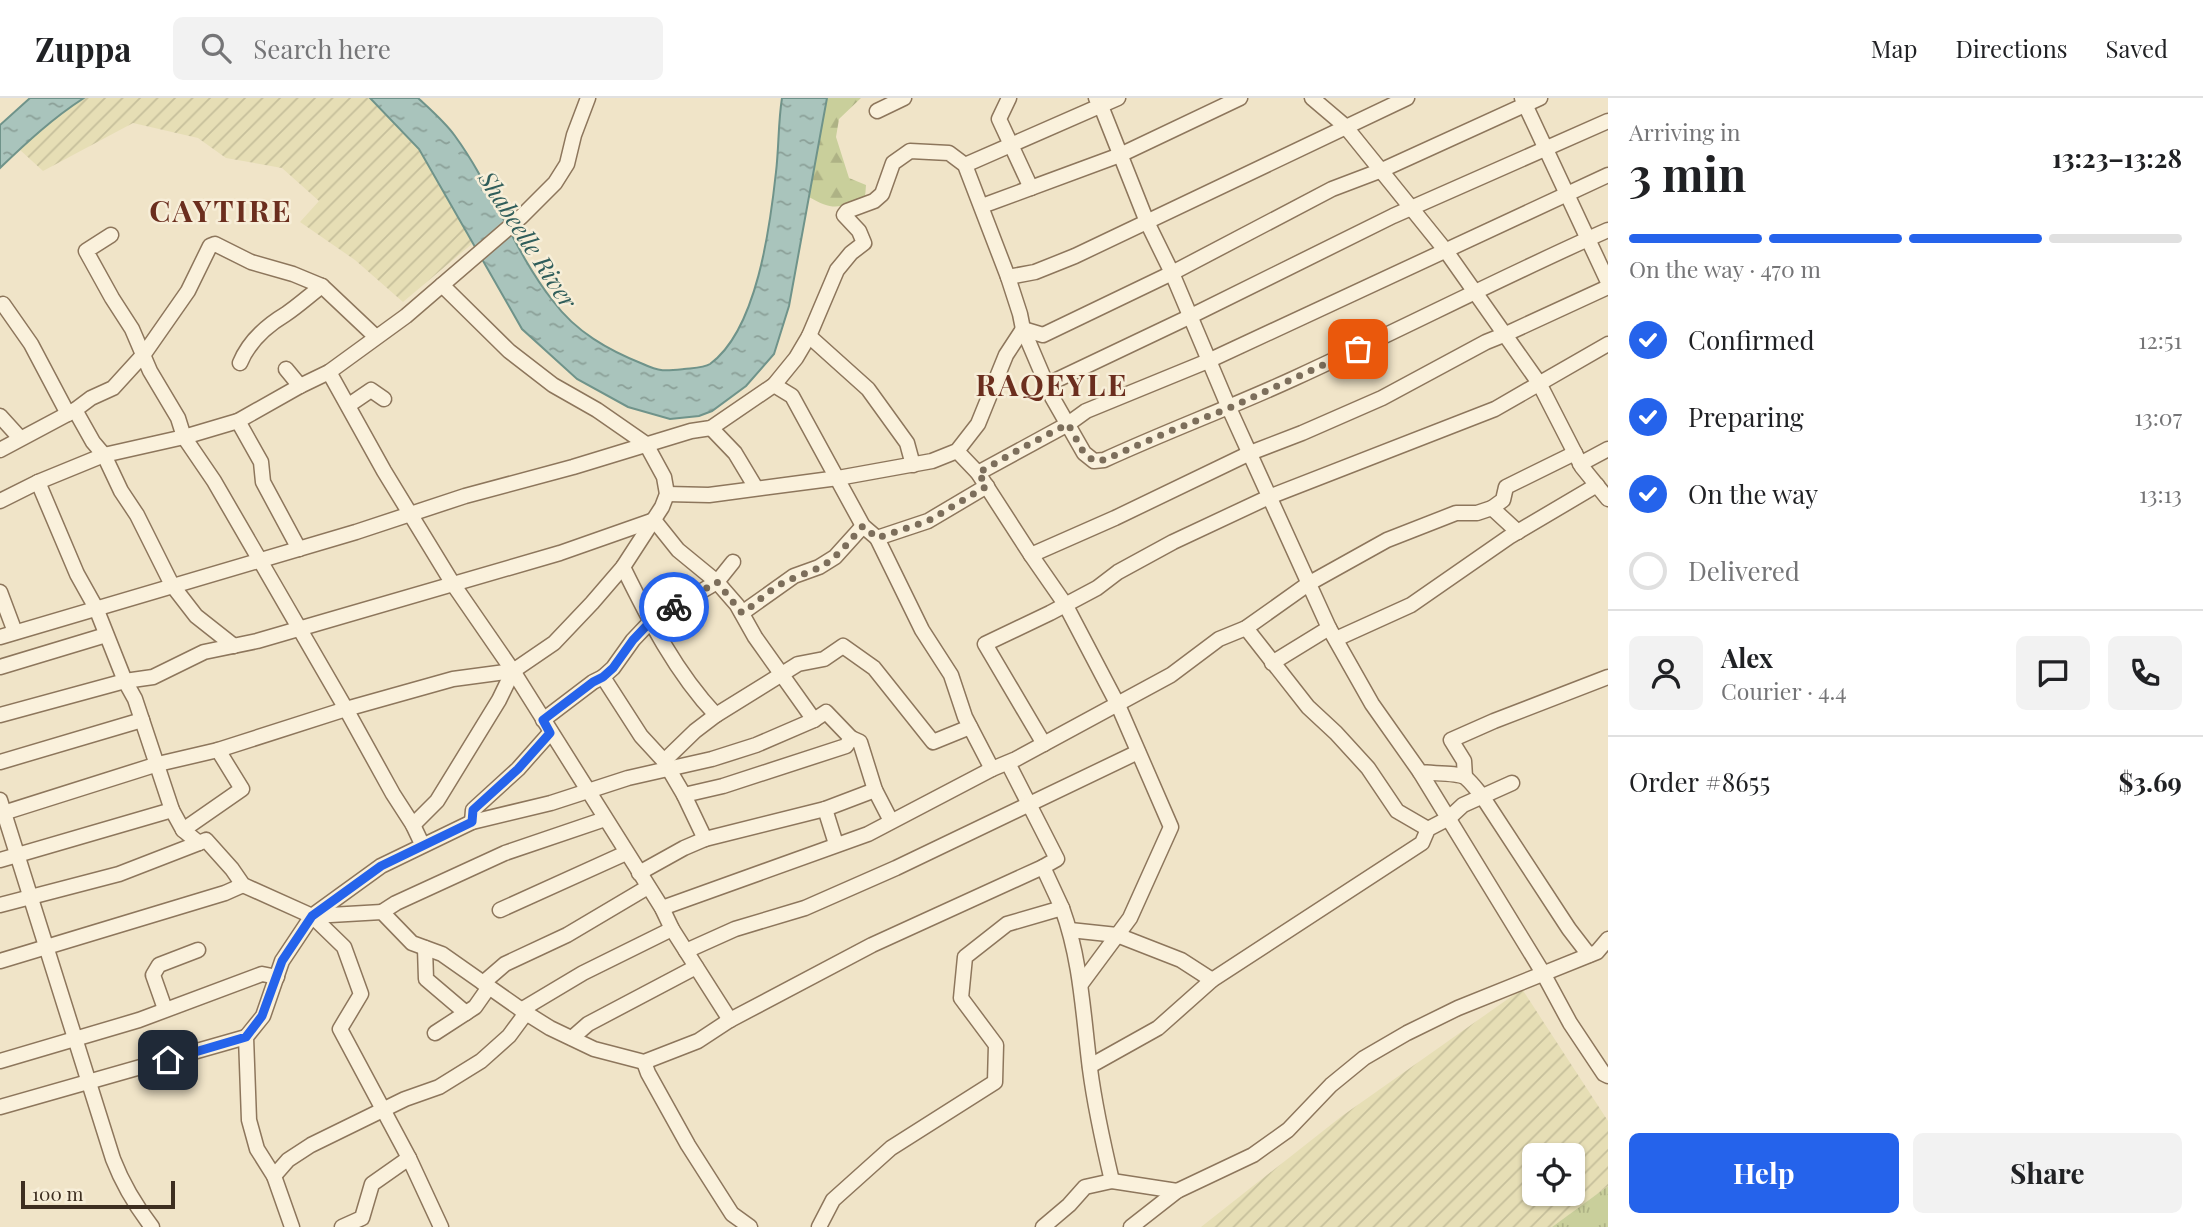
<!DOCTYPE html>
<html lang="en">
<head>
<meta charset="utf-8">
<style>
	:root { --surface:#fff; --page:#f2f2f2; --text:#202124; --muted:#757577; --line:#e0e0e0; --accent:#2563eb }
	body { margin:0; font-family:"Playfair Display",serif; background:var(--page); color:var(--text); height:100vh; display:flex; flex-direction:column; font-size:26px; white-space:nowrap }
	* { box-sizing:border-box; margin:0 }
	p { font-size:23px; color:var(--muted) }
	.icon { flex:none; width:38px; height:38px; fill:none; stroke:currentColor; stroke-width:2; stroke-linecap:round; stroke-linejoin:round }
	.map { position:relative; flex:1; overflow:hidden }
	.details { display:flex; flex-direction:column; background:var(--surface); width:595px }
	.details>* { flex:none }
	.buttons { position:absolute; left:1522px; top:1045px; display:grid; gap:14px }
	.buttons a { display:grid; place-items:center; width:63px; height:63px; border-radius:10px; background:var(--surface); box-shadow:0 2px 5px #0004; font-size:35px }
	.scale { position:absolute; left:21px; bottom:18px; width:154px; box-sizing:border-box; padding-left:7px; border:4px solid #3d2e20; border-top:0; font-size:19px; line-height:24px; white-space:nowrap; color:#3d2e20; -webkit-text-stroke:5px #f7eed8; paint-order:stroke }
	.pin { position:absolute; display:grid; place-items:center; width:60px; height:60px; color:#fff; margin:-30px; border-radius:14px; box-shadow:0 4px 10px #0006 }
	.courier { position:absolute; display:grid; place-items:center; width:70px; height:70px; margin:-35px; border:5px solid #2563eb; border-radius:50%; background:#fff; color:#222; box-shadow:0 2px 9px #0007 }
	.headline em { font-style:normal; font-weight:700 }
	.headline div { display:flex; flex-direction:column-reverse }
	.headline { display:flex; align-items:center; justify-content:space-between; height:119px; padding:0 21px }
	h1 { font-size:46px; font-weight:700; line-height:52px }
	.bar { display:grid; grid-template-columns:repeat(4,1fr); gap:10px 7px; align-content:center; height:84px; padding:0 21px }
	.bar i { height:9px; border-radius:5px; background:var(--line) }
	.bar .current { background:var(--accent) }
	.bar p { grid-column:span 4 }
	.line { display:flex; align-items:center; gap:18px; padding:0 21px; border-top:2px solid var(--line) }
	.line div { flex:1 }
	.round { display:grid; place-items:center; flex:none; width:74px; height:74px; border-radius:10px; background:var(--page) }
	ol { padding:0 21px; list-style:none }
	li { display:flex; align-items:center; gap:21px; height:77px }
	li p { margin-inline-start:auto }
	li .icon { padding:7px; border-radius:50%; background:var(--accent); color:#fff; stroke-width:4 }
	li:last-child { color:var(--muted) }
	li i { width:38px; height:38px; border:4px solid var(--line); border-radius:50% }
	.primary-button { display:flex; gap:14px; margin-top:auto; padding:14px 21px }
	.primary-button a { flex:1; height:80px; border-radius:10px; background:var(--accent); color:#fff; font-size:28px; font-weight:700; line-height:80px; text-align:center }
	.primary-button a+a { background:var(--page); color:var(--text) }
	header { display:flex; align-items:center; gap:42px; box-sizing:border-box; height:98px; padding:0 35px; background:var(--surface); border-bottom:2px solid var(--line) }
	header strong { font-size:33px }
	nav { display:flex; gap:38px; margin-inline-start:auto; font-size:24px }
	.search { width:490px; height:63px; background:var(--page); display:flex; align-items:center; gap:18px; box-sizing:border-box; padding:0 24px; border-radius:10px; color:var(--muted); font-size:26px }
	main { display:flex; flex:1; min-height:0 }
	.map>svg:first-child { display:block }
	.farmland { fill:url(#farmland-furrows); fill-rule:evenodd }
	.grass { fill:url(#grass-tufts) }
	.forest { fill:url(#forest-firs) }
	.water { fill:url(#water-ripples); stroke:#6f938a; stroke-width:2 }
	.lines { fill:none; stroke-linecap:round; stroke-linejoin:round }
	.minor-casing { stroke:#8d765c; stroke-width:17 }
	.minor { stroke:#faf1dc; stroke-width:14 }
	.done { stroke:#7c6e5b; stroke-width:7; stroke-dasharray:0 12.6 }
	.route { stroke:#2563eb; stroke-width:9 }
	.labels { text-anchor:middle; stroke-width:5; stroke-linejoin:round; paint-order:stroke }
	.water-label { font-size:24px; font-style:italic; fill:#2f5d5a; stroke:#f7eed8 }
	.district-label { font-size:30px; font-weight:bold; letter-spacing:2px; fill:#6b2e1e; stroke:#f7eed8 }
</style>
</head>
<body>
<header>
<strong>Zuppa</strong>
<div class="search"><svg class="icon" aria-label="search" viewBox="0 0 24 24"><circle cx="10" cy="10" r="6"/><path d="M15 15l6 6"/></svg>Search here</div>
<nav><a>Map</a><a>Directions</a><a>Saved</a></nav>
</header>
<main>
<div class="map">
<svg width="1608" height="1129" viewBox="0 0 1608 1129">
	<defs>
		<pattern id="farmland-furrows" width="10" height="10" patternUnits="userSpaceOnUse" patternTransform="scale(1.75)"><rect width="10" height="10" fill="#e6deb5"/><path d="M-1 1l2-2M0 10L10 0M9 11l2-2" fill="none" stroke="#c6bf9b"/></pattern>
		<pattern id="grass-tufts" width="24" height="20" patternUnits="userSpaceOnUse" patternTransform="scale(1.75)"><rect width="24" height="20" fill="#c9cf9b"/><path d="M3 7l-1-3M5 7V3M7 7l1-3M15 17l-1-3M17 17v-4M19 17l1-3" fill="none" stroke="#aeb285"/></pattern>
		<pattern id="forest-firs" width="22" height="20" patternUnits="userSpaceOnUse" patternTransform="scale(1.75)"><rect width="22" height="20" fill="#c9cf9b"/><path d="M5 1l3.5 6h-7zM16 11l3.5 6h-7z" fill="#aeb285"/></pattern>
		<pattern id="water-ripples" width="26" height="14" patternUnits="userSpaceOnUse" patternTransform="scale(1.75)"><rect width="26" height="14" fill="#a9c4bc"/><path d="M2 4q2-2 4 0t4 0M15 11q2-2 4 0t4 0" fill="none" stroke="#8ba098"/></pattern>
	</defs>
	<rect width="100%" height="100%" fill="#f0e4c8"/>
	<g class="farmland">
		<polygon points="84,0 370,0 419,51 473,145 403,204 355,162 300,124 319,103 282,70 226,60 198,40 133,25 43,73 19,51 63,14"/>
		<path d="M1522,891L1608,1023V1088L1552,1129H1201L1342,1018ZM1535,1057H1573V1096H1535Z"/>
	</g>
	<polygon class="grass" points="1608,1088 1608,1129 1552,1129"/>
	<path class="forest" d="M827,0H861L839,21L836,39L849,80L866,87L865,100C839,110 833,113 809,99Z"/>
	<g class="water">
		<path d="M30,0H84C53,20 27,44 0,70V27Z"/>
		<path d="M370,0H418C431,12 445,24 455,38C493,90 513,152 553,203C576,234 608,252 643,266C660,274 666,273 684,271C692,270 704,270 710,266C757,232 770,129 776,74C779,49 778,25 782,0H827L789,208L774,256L746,288L712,313L699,318L670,321L628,309L577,281L522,231L419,51Z"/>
	</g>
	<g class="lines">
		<defs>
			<g id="minor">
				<polyline points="1009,0 999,21 1031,90"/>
				<path d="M1096,0L1101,8L1147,124L1172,175L1229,310L1329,530L1372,606L1420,674C1432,676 1458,674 1466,680C1472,685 1477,692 1482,698L1569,831L1589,857"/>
				<polyline points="1312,0 1345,28 1446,153 1539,285 1582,369 1608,401"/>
				<polyline points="1522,0 1608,184"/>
				<polyline points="877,13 904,0"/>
				<polyline points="965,67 1118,0"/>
				<polyline points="982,108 1120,57 1240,0"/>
				<polyline points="111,137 86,153 112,200 132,231 150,273 178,320 184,339 214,383 346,611 393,696 413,727 422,746"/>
				<polyline points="1008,179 1035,174 1075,158 1407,0"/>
				<polyline points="3,206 31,246 68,316"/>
				<polyline points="809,238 868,291 907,345 913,367"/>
				<path d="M240,265C249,243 266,228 286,216C298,208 310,197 322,188"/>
				<polyline points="286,271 300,288"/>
				<polyline points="329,274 384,373 453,486 513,573 662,810 672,831 730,922"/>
				<polyline points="774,287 792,298 863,428 877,440 922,532 951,577 965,619 992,671"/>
				<polyline points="1046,287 1189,219 1393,118 1608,23"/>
				<polyline points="349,307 371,292 384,301"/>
				<polyline points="75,312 93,344 104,357 121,393 137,417 172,487 196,518 234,548"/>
				<polyline points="0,318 20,340"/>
				<polyline points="238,323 261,364 263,384 299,451"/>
				<polyline points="711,330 735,355 756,390"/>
				<polyline points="0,352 75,312 91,300 113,290 144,256 188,193 210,148 215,146 251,164 293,176 322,188 376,239"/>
				<polyline points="957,353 978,375 1031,457 1065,506 1118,607 1171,729 1130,820 1081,886"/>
				<polyline points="1580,366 1608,351"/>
				<polyline points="978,375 1068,326 1086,313 1208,263 1608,77"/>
				<polyline points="38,384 77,476 96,510 125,583 135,601 172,712 183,732 199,745 206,742 232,771 243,787 312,818 344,849 361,896 340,931 409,1060 441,1129"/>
				<polyline points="667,396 709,397 838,380 932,363 957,353 978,326 1006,257 1023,231 1043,237 1172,175 1332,91 1382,72 1540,0"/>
				<polyline points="0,403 38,384 104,357 184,339 238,323 300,288 329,274 406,218 521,119 555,85 567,66 574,37 588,0"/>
				<polyline points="1492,410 1503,402 1506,389 1575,355"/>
				<polyline points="877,440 928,423 987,388"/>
				<polyline points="1031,457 1115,420 1250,355 1302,335 1382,300 1486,244 1506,236 1608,189"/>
				<path d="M623,469C648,520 676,575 716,617"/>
				<polyline points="0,494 15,534"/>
				<polyline points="742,515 794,478 819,469 835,459 863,428"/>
				<polyline points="1246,530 1308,609 1336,635 1368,670 1397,713 1428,731"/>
				<path d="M0,539L356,434L465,398L573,369L691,333L711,330L774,287L796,260L809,238L837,172L851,155L864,145L859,133L844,117L847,113L874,103L882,96L893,65L910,53L949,55L965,67L1008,179L1020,216L1023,231L1052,299L1084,355L1094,363L1104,362C1167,333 1232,309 1295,280C1400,232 1502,179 1608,132"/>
				<polyline points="1336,541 1411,507 1509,439 1597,387"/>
				<polyline points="1272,565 1329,530"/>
				<polyline points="0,569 106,537"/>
				<polyline points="603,579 641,638 664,663 684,697 705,741"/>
				<polyline points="0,617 125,583 153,579 204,554 257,543 560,455 654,422 678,452 717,484 737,507 755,539 814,622 756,647 712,661 628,680 551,705 472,724 381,768 312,818 282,863 263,918 246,939 249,1022 257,1051 274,1078 292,1129"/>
				<polyline points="543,622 593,584 603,579 613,570 633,542 651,523 717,484 733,464"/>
				<polyline points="851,640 860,644 875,692 891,723"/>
				<polyline points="1044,646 985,546 1050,515 1097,490 1118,474 1173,444 1269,399 1495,311 1608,246"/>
				<polyline points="664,663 695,633 716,617 798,566 824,561 843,548 874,570 933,644 970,629"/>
				<polyline points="0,664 142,622"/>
				<polyline points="1008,665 1057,761 1043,769"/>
				<polyline points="1420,674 1543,875 1570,925 1604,976 1608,978"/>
				<polyline points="1465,679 1464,663 1451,642 1494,623 1608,579"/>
				<polyline points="684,697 723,688 846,648 851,640 826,614 814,622"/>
				<path d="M0,702L113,1061C123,1087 135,1107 152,1129"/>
				<polyline points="825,711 836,746"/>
				<polyline points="0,716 158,666 218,652 346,611 453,581 513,573 554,545 592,505 623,469 662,409 667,396 664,379 646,346 597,312 553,287 509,253 442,187"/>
				<polyline points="472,724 473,712 518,671 550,635"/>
				<polyline points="413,727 437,703 499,602 513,573"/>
				<polyline points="183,732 242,691 218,652"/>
				<polyline points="0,762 172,712"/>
				<polyline points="639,775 684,750 705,741 825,711 875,692"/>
				<polyline points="0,807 119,776 199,745"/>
				<polyline points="662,810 868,736 992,671 1016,661 1171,577 1219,541 1246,530 1308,486 1387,442 1456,415 1477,415 1492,410 1518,434"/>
				<polyline points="500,812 626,755"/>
				<polyline points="382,814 396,805 505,755 605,721"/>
				<polyline points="313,818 382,814 412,845 442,856 526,915 550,930 594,951 644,964 698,943 730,922 872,847 1043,769 1062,810"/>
				<polyline points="1070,832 1117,837 1181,862 1212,882"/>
				<polyline points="425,850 426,881 466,915"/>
				<polyline points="686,853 735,831 805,810 896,770 1138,654"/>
				<polyline points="0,863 225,795 243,787"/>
				<polyline points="483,885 505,866 567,837 648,789"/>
				<polyline points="165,911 153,877 159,867 198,852"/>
				<polyline points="521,912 583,875 672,831"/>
				<polyline points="435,935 475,909 489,889"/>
				<polyline points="572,940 588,926 696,869"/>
				<polyline points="0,963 139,922 262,876 277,879"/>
				<polyline points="644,964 648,975 688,1047 732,1116 750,1129"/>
				<polyline points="1090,968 1158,930 1212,882 1422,745 1428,731 1449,720 1463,707 1512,685"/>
				<polyline points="0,1009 246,939"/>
				<polyline points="274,1078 288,1062 311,1047 405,1001 439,989 481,963 509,938 526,915"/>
				<polyline points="342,1129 362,1120 372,1086 409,1060"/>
				<path d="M819,1129L833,1102L891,1050L995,984L996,947L961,900L965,859L1007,826L1062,810C1081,862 1083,916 1090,971C1095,1009 1103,1045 1112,1083"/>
				<polyline points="1043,1129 1069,1107 1085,1089 1112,1083 1177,1093"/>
				<polyline points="1131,1129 1177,1093 1253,1057 1288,1032 1331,987 1364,960 1407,935 1458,910 1597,854 1608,841"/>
			</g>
		</defs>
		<use href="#minor" class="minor-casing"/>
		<use href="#minor" class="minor"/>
	</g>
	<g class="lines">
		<path class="done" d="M674,509L717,484L742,515C753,508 762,499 773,491C787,481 803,477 818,470C837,461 849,443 863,428L877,440L928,423L987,388L978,375L1020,351L1068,326L1084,355L1094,363L1104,362L1168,334L1229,310L1358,251"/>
		<polyline class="route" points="168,962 246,939 262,918 282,863 312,818 381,768 472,724 473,712 518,671 550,635 543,622 593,584 603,579 613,570 633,542 651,523 674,509"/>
	</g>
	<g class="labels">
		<g class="water-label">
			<text transform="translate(527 142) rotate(57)" y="8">Shabeelle River</text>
		</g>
		<g class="district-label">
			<text x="221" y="124">CAYTIRE</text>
			<text x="1052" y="298">RAQEYLE</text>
		</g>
	</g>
</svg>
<div class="buttons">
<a><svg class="icon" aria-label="locate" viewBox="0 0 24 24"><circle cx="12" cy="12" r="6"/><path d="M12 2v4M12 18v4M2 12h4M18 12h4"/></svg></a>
</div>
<div class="scale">100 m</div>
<div class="pin" style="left:1358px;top:251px;background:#ea580c"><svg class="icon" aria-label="bag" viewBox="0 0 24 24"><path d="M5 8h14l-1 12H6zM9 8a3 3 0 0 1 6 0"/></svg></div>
<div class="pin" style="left:168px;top:962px;background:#1f2937"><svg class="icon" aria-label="home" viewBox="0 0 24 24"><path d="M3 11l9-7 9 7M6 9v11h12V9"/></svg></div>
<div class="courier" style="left:674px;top:509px"><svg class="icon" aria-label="bike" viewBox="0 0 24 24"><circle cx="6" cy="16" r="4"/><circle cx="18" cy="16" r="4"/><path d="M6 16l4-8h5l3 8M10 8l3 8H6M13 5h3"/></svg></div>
</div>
<section class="details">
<div class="headline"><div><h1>3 min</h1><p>Arriving in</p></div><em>13:23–13:28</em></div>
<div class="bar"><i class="current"></i><i class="current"></i><i class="current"></i><i></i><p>On the way · 470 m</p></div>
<ol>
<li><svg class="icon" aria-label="check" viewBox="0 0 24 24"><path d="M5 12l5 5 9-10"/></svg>Confirmed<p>12:51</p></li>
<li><svg class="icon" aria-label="check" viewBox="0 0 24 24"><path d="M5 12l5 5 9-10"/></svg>Preparing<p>13:07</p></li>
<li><svg class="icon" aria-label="check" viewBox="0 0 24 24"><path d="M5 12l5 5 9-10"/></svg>On the way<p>13:13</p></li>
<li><i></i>Delivered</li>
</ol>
<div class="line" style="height:126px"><a class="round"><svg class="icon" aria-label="person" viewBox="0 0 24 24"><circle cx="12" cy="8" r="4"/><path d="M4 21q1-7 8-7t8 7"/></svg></a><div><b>Alex</b><p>Courier · 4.4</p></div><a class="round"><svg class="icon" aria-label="chat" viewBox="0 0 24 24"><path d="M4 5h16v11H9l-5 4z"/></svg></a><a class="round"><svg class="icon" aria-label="phone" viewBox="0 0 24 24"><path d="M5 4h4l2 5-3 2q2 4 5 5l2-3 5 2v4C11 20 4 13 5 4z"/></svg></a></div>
<div class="line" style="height:91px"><div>Order #8655</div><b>$3.69</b></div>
<div class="primary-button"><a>Help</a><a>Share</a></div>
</section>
</main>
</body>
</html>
